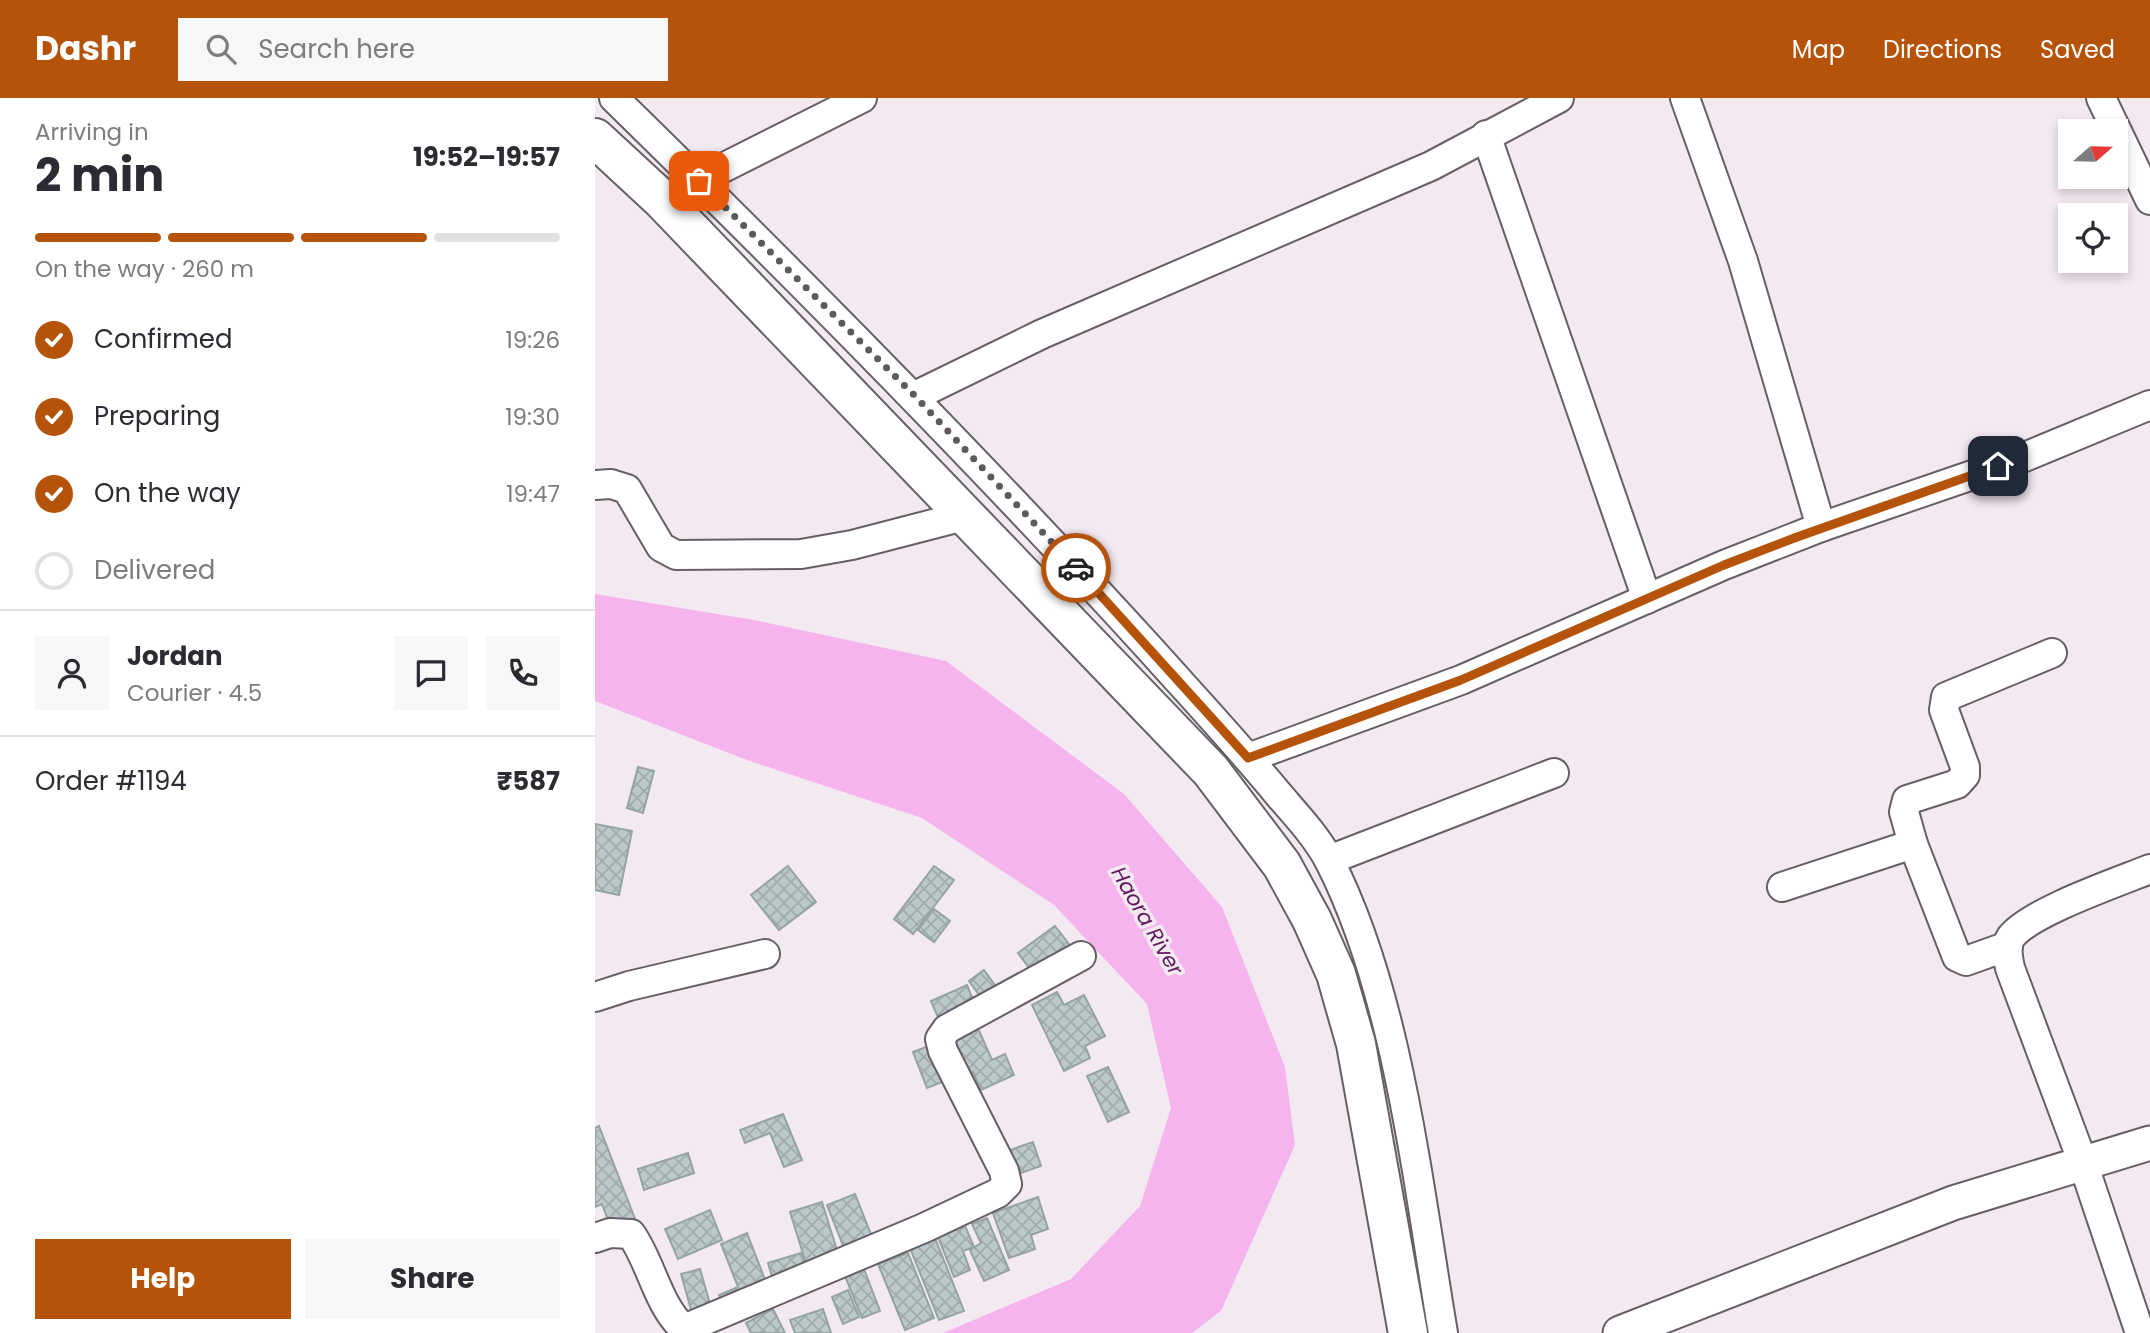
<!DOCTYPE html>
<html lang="en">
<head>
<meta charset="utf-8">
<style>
	:root { --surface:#fff; --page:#f7f7f7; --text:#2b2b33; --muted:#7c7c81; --line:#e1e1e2; --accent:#b45309 }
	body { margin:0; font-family:Poppins,sans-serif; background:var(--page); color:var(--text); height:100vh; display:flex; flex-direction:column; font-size:26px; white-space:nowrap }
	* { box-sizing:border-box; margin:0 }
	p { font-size:23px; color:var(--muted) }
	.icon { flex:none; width:38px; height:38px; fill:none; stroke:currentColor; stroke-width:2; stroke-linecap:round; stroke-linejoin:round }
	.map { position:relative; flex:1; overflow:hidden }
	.side { display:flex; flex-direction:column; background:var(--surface); width:595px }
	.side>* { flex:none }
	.needle { width:46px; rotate:70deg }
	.buttons { position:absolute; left:1463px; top:21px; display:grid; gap:14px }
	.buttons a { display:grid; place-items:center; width:70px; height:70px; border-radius:0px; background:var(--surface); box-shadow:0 4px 10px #0003; font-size:35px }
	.pin { position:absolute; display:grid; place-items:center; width:60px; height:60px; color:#fff; margin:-30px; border-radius:14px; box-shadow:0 4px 10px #0006 }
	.courier { position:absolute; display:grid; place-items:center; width:70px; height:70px; margin:-35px; border:5px solid #b45309; border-radius:50%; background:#fff; color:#222; box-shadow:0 2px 9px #0007 }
	.summary em { font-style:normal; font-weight:700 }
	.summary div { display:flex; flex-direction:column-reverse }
	.summary { display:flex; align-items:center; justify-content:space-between; height:119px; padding:0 35px }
	h1 { font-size:46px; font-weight:700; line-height:52px }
	.bar { display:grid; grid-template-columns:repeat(4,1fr); gap:10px 7px; align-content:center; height:84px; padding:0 35px }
	.bar i { height:9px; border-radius:5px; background:var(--line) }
	.bar .selected { background:var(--accent) }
	.bar p { grid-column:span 4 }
	.line { display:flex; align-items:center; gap:18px; padding:0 35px; border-top:2px solid var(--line) }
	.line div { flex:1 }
	.round { display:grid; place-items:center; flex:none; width:74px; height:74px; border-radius:0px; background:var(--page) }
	ol { padding:0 35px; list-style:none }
	li { display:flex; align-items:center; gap:21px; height:77px }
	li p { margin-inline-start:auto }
	li .icon { padding:7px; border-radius:50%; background:var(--accent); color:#fff; stroke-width:4 }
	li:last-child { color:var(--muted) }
	li i { width:38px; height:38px; border:4px solid var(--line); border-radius:50% }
	.action { display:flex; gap:14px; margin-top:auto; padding:14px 35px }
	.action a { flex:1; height:80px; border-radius:0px; background:var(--accent); color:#fff; font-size:28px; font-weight:700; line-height:80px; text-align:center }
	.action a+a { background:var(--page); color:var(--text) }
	header { display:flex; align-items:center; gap:42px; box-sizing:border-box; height:98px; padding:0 35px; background:var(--accent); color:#fff }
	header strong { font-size:33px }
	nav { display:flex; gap:38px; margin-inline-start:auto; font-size:24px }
	.search { width:490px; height:63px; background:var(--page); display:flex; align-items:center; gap:18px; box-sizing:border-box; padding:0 24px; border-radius:0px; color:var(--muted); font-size:26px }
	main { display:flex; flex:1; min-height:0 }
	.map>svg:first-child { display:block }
	.water { fill:#f5b4ed }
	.building { fill:url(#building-cross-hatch); stroke:#95a3a4; stroke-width:2 }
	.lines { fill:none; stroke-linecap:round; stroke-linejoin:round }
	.minor-casing { stroke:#675f66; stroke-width:32 }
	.tertiary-casing { stroke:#675f66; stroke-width:37 }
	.secondary-casing { stroke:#675f66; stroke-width:42 }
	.minor { stroke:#fff; stroke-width:28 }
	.tertiary { stroke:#fff; stroke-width:33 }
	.secondary { stroke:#fff; stroke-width:38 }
	.done { stroke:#5f595e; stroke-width:7; stroke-dasharray:0 12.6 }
	.route { stroke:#b45309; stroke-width:9 }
	.labels { text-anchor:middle; stroke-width:7; stroke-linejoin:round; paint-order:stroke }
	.water-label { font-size:21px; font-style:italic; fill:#61175d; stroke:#f3e9f1 }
</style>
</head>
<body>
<header>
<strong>Dashr</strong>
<div class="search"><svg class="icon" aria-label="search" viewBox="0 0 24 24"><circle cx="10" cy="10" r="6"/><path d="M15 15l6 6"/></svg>Search here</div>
<nav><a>Map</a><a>Directions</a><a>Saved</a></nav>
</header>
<main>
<section class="side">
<div class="summary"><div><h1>2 min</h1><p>Arriving in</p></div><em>19:52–19:57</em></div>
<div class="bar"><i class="selected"></i><i class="selected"></i><i class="selected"></i><i></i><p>On the way · 260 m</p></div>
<ol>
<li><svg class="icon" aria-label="check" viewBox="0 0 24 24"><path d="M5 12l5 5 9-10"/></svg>Confirmed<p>19:26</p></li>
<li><svg class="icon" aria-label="check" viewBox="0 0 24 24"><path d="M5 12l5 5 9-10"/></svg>Preparing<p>19:30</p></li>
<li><svg class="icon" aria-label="check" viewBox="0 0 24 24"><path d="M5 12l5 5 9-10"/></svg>On the way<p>19:47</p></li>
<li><i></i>Delivered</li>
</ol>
<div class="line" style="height:126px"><a class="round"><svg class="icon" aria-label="person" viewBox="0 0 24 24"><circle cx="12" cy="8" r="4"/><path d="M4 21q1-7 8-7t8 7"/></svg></a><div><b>Jordan</b><p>Courier · 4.5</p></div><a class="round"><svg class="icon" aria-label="chat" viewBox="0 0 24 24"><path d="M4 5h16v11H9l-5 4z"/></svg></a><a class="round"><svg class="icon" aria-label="phone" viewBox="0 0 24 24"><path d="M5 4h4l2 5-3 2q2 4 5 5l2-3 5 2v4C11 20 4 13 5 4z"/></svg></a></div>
<div class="line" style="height:91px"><div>Order #1194</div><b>₹587</b></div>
<div class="action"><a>Help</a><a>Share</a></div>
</section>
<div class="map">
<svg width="1555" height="1235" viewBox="0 0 1555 1235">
	<defs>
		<pattern id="building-cross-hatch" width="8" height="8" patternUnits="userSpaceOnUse" patternTransform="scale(1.75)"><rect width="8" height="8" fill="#bbc9cb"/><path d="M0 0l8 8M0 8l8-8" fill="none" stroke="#a0abad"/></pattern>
	</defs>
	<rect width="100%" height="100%" fill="#f3e9f1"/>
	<polygon class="water" points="0,496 159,522 351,563 529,696 627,809 690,969 700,1047 626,1213 597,1235 348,1235 476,1181 545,1108 576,1010 552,906 459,807 327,720 152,662 0,603"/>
	<g class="building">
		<polygon points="43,669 59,673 48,715 32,710"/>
		<polygon points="0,726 37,733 24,797 0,792"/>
		<polygon points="193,768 221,804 184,832 156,797"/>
		<polygon points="339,768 359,782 318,836 299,821"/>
		<polygon points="339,811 355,823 339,844 323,832"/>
		<polygon points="460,828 477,850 440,878 423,855"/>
		<polygon points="389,872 405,894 390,905 374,883"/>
		<polygon points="372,887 381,909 345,924 336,903"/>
		<polygon points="462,894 469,907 489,897 510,938 490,948 495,960 469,973 437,907"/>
		<polygon points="382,928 397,962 410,956 419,977 386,992 378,974 367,980 350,943"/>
		<polygon points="341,945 355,981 332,990 318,954"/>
		<polygon points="513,969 534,1014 513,1024 492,978"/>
		<polygon points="188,1016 207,1062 189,1069 175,1035 150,1045 145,1032"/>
		<polygon points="4,1028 40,1121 16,1130 7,1106 0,1109 0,1030"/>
		<polygon points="438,1044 446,1068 423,1076 415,1052"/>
		<polygon points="93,1055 99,1075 49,1092 43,1071"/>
		<polygon points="260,1096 281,1149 253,1160 232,1107"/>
		<polygon points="443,1099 453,1131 436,1137 440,1151 414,1160 398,1115"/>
		<polygon points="227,1104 246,1165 214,1175 195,1114"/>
		<polygon points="115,1112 127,1142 83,1161 70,1131"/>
		<polygon points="392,1120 414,1172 389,1183 375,1152 386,1145 377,1126"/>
		<polygon points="370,1128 379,1149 368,1153 375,1172 359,1179 343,1139"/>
		<polygon points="152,1135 174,1192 129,1212 124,1197 143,1189 126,1146"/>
		<polygon points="340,1140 369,1213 344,1222 315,1150"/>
		<polygon points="206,1155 213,1178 180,1188 173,1165"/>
		<polygon points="313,1155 339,1220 310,1232 283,1166"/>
		<polygon points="105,1171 117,1213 98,1219 86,1176"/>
		<polygon points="269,1171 285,1213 267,1220 250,1178"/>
		<polygon points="253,1192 264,1219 248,1226 237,1199"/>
		<polygon points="178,1211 190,1235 156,1235 151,1225"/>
		<polygon points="228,1211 236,1235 200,1235 195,1222"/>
	</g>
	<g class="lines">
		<defs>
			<g id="minor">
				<path d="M19,0C203,180 383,362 556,552C599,600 643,647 684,697C702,718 722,739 735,764C803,898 823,1087 848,1235"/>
				<polyline points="1090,0 1148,163 1226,429"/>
				<polyline points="1506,0 1555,102"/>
				<polyline points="891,37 1052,501"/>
				<polyline points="88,90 267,0"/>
				<polyline points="320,298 447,236 836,68 964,0"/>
				<polyline points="0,387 16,386 32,391 66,449 81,457 206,456 257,447 369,418"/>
				<polyline points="653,660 866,582 1129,467 1226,429 1427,360 1555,307"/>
				<polyline points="734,762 959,675"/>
				<polyline points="1187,789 1318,746"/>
				<polyline points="1413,848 1371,863 1362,859 1318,746 1309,714 1312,702 1362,686 1370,677 1370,669 1349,612 1351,599 1457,555"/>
				<polyline points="0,899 34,888 170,856"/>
				<path d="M0,1140L15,1135L36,1136C56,1164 62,1205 87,1229H94L329,1130L403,1095L412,1086L409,1073L348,953L345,941L352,931L486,858"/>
				<path d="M1545,1235L1488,1065L1415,870C1413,860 1410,848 1416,839C1435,814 1523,784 1555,771"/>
			</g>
			<polyline id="tertiary" points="1025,1235 1358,1105 1555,1045"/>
			<polyline id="secondary" points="0,40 66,101 616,673 687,767 717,822 741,876 761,946 813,1235"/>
		</defs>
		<use href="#minor" class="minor-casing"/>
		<use href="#tertiary" class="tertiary-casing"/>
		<use href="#secondary" class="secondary-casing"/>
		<use href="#minor" class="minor"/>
		<use href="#tertiary" class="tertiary"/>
		<use href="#secondary" class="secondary"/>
	</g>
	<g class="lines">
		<polyline class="done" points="104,83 320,298 481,470"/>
		<polyline class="route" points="481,470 653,660 866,582 1129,467 1202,439 1403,368"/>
	</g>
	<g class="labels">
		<g class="water-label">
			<text transform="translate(552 823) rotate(60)" y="7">Haora River</text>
		</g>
	</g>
</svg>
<div class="buttons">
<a><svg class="needle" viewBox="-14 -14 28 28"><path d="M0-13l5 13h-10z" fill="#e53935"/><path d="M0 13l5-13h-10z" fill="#7c7c81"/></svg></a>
<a><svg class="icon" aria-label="locate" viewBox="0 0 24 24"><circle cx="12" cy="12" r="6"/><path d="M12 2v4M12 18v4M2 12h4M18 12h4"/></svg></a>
</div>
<div class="pin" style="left:104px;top:83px;background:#ea580c"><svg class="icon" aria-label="bag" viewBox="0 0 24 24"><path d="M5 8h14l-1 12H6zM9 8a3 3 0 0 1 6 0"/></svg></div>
<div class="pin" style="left:1403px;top:368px;background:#1f2937"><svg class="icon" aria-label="home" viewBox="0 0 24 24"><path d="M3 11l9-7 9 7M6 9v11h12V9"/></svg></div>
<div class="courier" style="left:481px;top:470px"><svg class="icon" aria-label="car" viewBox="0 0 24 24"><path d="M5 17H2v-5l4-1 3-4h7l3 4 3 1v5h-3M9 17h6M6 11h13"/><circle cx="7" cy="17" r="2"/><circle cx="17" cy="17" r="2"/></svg></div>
</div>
</main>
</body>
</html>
